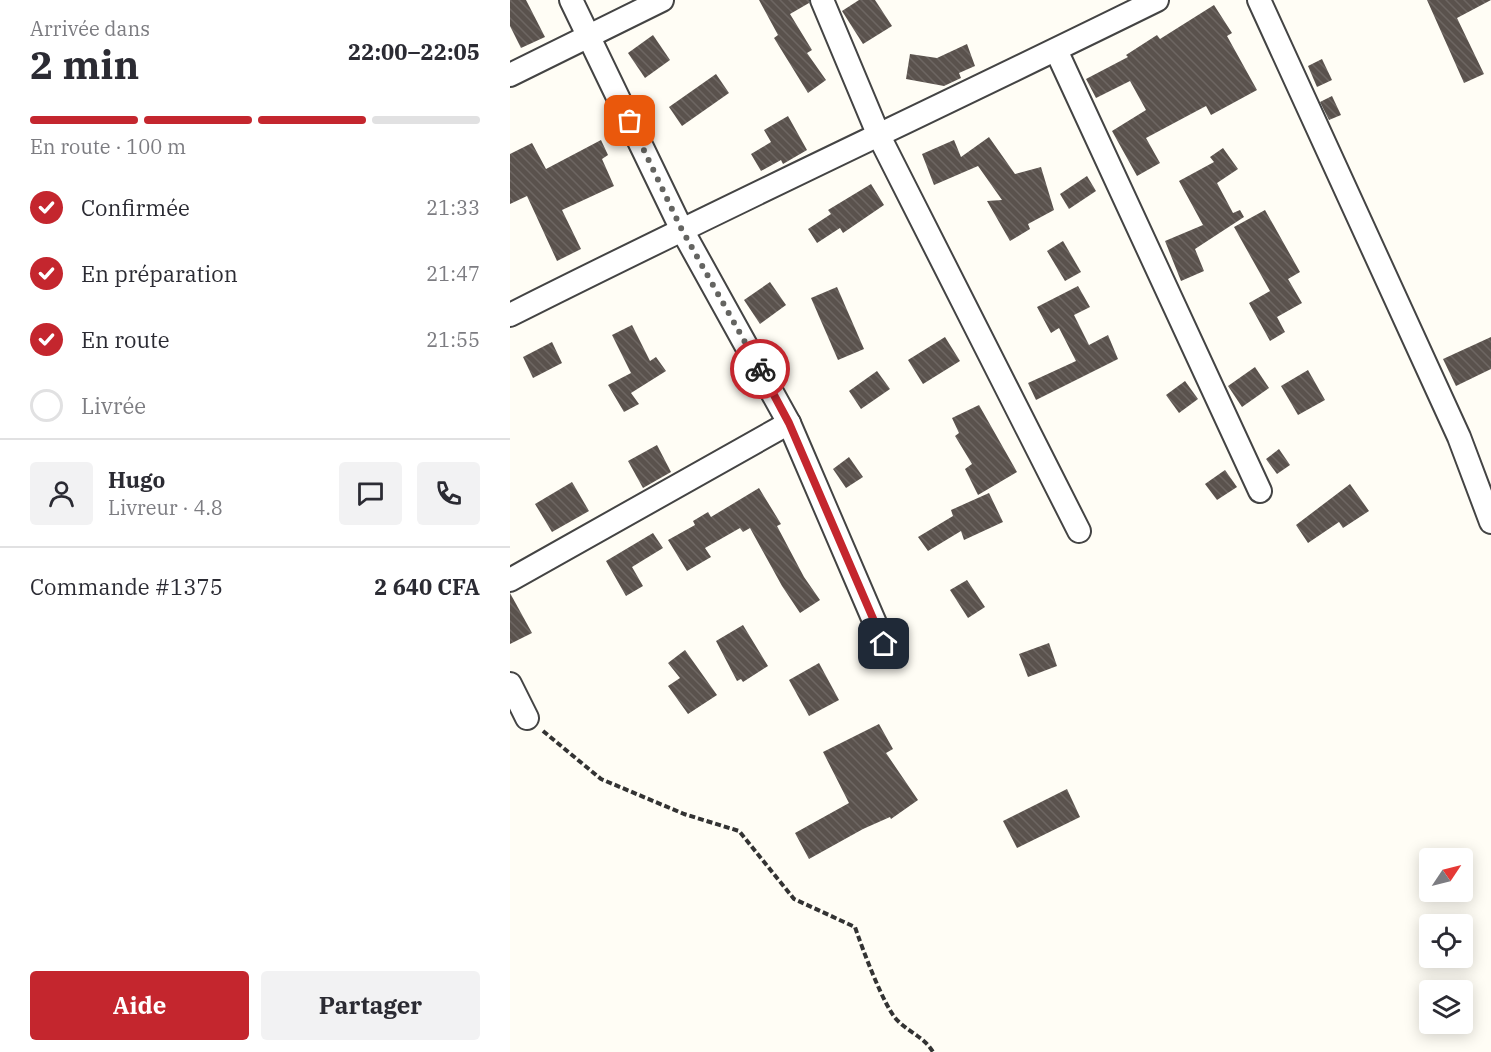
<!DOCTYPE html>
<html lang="fr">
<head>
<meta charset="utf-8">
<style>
	:root { --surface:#fff; --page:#f2f2f3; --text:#2b2b33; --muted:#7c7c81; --line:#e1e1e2; --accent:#c4262e }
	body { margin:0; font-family:"IBM Plex Serif",serif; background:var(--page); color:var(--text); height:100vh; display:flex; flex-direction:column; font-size:22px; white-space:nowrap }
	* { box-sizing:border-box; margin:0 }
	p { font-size:20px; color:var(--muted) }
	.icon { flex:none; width:33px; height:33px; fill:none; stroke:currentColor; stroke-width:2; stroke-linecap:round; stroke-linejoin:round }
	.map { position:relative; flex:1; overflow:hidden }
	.drawer { display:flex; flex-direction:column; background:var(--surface); width:510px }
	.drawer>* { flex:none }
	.needle { width:39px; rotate:55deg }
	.tools { position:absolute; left:909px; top:848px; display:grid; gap:12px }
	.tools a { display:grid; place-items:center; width:54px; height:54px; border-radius:6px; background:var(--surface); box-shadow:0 3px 15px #0003; font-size:30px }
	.pin { position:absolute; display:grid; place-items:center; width:51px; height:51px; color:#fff; margin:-26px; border-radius:12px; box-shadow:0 3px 9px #0006 }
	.courier { position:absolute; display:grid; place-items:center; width:60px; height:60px; margin:-30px; border:4px solid #c4262e; border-radius:50%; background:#fff; color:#222; box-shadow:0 2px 8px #0007 }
	.summary em { font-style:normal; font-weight:800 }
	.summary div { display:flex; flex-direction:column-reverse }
	.summary { display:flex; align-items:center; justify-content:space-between; height:102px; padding:0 30px }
	h1 { font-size:39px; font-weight:800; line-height:45px }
	.bar { display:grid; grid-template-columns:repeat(4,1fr); gap:9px 6px; align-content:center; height:72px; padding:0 30px }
	.bar i { height:8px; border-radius:4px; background:var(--line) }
	.bar .selected { background:var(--accent) }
	.bar p { grid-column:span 4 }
	.line { display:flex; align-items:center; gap:15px; padding:0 30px; border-top:2px solid var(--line) }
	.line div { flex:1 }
	.round { display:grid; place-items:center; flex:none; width:63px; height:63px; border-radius:6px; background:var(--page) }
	ol { padding:0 30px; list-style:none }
	li { display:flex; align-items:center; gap:18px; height:66px }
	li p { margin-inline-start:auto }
	li .icon { padding:6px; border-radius:50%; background:var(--accent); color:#fff; stroke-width:4 }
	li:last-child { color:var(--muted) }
	li i { width:33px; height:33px; border:3px solid var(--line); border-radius:50% }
	.button { display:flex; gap:12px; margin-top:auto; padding:12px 30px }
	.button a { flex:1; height:69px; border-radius:6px; background:var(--accent); color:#fff; font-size:24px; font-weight:800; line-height:69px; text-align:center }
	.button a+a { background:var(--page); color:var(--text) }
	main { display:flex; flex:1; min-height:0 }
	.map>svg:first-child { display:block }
	.building { fill:url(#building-back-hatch) }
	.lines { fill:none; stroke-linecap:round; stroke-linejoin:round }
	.street-casing { stroke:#444; stroke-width:26 }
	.path { stroke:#333; stroke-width:4; stroke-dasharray:6 3; stroke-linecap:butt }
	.street { stroke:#fff; stroke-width:22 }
	.done { stroke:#646461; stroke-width:6; stroke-dasharray:0 10.8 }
	.route { stroke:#c4262e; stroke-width:8 }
</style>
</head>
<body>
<main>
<section class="drawer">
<div class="summary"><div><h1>2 min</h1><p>Arrivée dans</p></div><em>22:00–22:05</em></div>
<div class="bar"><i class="selected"></i><i class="selected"></i><i class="selected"></i><i></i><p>En route · 100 m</p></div>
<ol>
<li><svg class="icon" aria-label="check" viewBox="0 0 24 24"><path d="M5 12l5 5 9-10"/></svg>Confirmée<p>21:33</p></li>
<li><svg class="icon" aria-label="check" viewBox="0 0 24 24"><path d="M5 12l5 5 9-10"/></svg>En préparation<p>21:47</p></li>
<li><svg class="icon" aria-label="check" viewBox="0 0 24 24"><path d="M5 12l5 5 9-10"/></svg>En route<p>21:55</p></li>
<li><i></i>Livrée</li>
</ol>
<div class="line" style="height:108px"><a class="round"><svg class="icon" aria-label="person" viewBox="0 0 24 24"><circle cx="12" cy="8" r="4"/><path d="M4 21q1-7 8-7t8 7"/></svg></a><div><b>Hugo</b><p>Livreur · 4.8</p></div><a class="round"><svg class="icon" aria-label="chat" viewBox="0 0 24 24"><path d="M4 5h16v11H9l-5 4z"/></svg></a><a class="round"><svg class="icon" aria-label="phone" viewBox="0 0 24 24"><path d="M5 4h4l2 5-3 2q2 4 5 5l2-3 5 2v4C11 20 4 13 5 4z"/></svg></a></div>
<div class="line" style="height:78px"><div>Commande #1375</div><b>2 640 CFA</b></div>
<div class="button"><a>Aide</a><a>Partager</a></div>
</section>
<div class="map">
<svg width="981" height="1052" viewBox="0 0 981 1052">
	<defs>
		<pattern id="building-back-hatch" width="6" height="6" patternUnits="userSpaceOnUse" patternTransform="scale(1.5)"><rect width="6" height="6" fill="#5a524d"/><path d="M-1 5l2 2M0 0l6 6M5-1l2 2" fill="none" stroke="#6d6662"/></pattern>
	</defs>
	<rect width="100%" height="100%" fill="#fffdf5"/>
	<g class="building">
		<polygon points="0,0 16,0 35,37 11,48 0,26"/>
		<polygon points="249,0 299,0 299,3 280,14 302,50 297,53 316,80 298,93 264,38 268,35"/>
		<polygon points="349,0 365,0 382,26 353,44 332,11"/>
		<polygon points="917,0 981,0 947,18 974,74 954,83"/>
		<polygon points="704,5 722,33 717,36 747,90 701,115 696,106 636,138 650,163 627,176 602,131 636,110 620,81 586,98 576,79 618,57 616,55 647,35 650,39"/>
		<polygon points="143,35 160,60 135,78 118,53"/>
		<polygon points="457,44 465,66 449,73 451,78 434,86 396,79 400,54 427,58"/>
		<polygon points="812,59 822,80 807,87 798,66"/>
		<polygon points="206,74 219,93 172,126 159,107"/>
		<polygon points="822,96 831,115 819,120 810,102"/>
		<polygon points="278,116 297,150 273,164 271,160 251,171 241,154 261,142 254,130"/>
		<polygon points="479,137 505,174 531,167 544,210 518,224 520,229 500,241 477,201 492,200 468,166 424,185 412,154 444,140 451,157"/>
		<polygon points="91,140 98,155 92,159 104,186 52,210 71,249 47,261 17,196 0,204 0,154 22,143 36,169"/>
		<polygon points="713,148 728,169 707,183 723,213 730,210 734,217 685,249 694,271 671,281 655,241 693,225 669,181 704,162 700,157"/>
		<polygon points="577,176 586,191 559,209 550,194"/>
		<polygon points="361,184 374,205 333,233 330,228 307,243 298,229 321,214 318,210"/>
		<polygon points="755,210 790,272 778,279 792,303 767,317 775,332 760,341 739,303 760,291 724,227"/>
		<polygon points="553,241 571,272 555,281 537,251"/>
		<polygon points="260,282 276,305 250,324 234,300"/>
		<polygon points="568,286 580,307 564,315 579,345 598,335 608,359 526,400 518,383 566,361 549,328 541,333 527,307"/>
		<polygon points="327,287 354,349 328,360 301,298"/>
		<polygon points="122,325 140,361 146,357 156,371 121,393 129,404 114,412 98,385 121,373 102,335"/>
		<polygon points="435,337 450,361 413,384 398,360"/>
		<polygon points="981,337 981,369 946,386 933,359"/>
		<polygon points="42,342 52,363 23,378 13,357"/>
		<polygon points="745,367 759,388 732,407 718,386"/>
		<polygon points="798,370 815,400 788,415 771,386"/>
		<polygon points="367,371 380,389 351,409 339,391"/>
		<polygon points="675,381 688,399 669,413 656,395"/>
		<polygon points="469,405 507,472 468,495 455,469 462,464 445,436 449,433 442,418"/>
		<polygon points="147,445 161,472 133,488 118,461"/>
		<polygon points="769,449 780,465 767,474 756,459"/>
		<polygon points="339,457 353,477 336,488 323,469"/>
		<polygon points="715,470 727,487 707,500 695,484"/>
		<polygon points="62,482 79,511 42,532 25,504"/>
		<polygon points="840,484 859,511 833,528 829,522 798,543 786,525"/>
		<polygon points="249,488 271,524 267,526 294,577 310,600 290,613 272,586 240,528 233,532 230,528 195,548 201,557 177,571 158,540 185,525 183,521 198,512 201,517"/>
		<polygon points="479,493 493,522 454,540 451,531 418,551 408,537 443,516 441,510"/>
		<polygon points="143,533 153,548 122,567 133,586 116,596 96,561"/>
		<polygon points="457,580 475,607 458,618 440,590"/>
		<polygon points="0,593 22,633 0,644"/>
		<polygon points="233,625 258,666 233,682 231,679 227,681 206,641"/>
		<polygon points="539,643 547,666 518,677 509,654"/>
		<polygon points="175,650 207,695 178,714 158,686 170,678 158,663"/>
		<polygon points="309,663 329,700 299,716 279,680"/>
		<polygon points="369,724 383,749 376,753 408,800 381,819 380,817 353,829 299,859 285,833 339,803 313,752"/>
		<polygon points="557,789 570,817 507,848 493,821"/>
	</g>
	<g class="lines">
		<defs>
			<g id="street">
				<polyline points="61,0 171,228 279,423 374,644"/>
				<polyline points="312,0 369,136 569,531"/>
				<polyline points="749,0 949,437 981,522"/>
				<polyline points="546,50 750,491"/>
				<polyline points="0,75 152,0"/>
				<path d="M0,315C214,207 432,106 647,0"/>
				<polyline points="0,580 279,423"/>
				<polyline points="0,684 17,718"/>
			</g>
		</defs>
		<use href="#street" class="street-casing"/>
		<path class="path" d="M33,731L91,779L174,814L229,831L284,899L345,927C351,945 375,1010 388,1021C400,1033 414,1037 423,1052"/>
		<use href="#street" class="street"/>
	</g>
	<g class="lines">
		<polyline class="done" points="120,121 171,228 250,369"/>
		<polyline class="route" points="250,369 279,423 374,644"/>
	</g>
</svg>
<div class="tools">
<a><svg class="needle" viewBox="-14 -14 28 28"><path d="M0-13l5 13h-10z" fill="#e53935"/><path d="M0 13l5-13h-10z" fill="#7c7c81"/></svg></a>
<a><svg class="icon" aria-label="locate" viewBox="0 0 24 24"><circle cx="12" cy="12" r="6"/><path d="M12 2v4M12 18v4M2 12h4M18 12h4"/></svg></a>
<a><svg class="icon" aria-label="layers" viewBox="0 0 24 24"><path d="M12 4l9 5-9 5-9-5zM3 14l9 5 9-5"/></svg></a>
</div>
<div class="pin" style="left:120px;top:121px;background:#ea580c"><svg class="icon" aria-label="bag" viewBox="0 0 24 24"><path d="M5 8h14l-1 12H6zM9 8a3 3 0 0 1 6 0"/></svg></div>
<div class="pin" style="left:374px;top:644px;background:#1f2937"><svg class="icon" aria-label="home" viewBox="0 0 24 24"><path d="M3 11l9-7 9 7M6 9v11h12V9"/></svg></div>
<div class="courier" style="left:250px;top:369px"><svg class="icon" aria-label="bike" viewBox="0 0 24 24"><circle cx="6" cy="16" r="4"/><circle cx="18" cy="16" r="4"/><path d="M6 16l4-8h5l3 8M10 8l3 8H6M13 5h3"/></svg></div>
</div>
</main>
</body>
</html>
